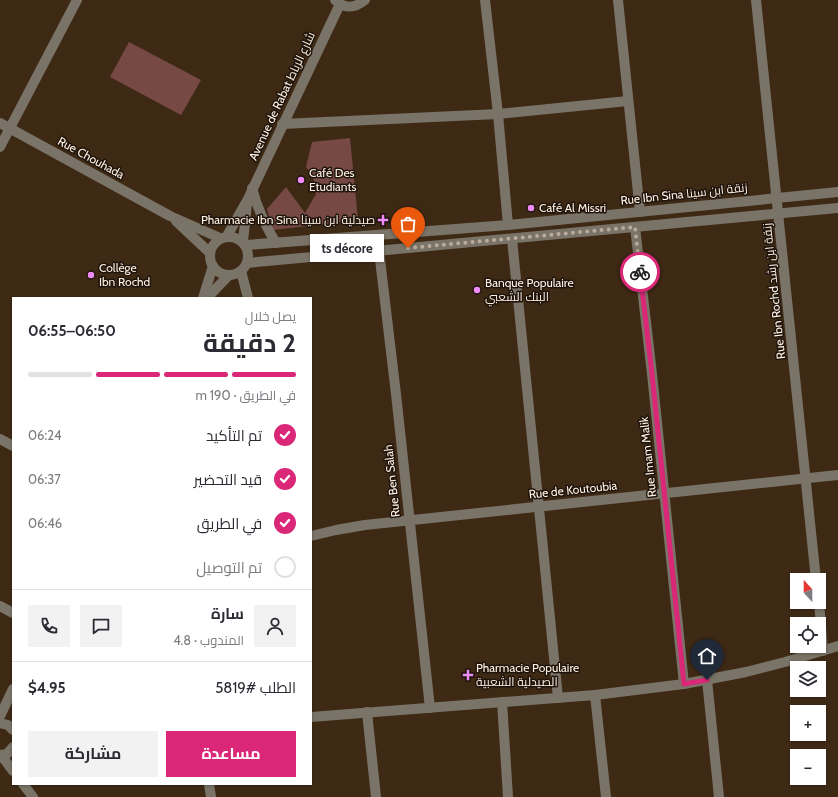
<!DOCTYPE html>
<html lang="ar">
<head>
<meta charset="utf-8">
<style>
	:root { --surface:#fff; --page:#f2f2f3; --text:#2b2b33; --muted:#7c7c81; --line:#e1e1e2; --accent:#db2777 }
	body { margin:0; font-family:Cabin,Cairo,sans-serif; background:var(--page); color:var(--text); direction:rtl; height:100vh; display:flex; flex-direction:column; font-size:15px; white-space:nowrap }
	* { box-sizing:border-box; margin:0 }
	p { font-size:13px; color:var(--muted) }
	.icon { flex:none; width:22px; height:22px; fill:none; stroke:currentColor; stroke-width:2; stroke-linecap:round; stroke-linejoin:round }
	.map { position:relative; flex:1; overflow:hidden; direction:ltr }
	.drawer { position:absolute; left:12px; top:297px; width:300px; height:488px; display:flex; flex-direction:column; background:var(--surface); border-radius:0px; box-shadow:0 1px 3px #0004; direction:rtl }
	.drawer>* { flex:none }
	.needle { width:26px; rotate:339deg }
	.buttons { position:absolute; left:790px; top:573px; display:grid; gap:8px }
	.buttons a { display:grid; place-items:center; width:36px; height:36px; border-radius:0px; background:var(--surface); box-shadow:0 1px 3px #0004; font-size:20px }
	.pin { position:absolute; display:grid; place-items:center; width:34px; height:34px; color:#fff; margin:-41px -17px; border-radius:50% 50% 50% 0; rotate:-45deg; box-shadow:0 0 4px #0007 }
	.pin .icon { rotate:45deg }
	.courier { position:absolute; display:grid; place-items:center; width:40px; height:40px; margin:-20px; border:3px solid #db2777; border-radius:50%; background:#fff; color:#222; box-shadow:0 1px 5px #0007 }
	.bubble { position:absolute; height:28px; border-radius:0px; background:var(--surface); box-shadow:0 1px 3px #0004; font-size:13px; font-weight:700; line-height:28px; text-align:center; direction:rtl }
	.head em { font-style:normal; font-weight:700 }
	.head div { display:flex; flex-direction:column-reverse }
	.head { display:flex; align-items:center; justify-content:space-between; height:68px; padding:0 16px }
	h1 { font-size:26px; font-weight:700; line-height:30px }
	.bar { display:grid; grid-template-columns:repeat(4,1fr); gap:6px 4px; align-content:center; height:48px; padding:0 16px }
	.bar i { height:5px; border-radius:3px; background:var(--line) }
	.bar .current { background:var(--accent) }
	.bar p { grid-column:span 4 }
	.line { display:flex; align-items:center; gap:10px; padding:0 16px; border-top:1px solid var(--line) }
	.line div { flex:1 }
	.round { display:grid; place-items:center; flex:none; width:42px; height:42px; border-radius:0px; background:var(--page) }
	ol { padding:0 16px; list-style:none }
	li { display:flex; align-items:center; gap:12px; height:44px }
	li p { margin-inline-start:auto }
	li .icon { padding:4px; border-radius:50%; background:var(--accent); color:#fff; stroke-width:4 }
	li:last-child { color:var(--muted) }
	li i { width:22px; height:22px; border:2px solid var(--line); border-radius:50% }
	.action { display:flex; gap:8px; margin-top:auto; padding:8px 16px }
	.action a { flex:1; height:46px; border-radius:0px; background:var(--accent); color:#fff; font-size:16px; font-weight:700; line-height:46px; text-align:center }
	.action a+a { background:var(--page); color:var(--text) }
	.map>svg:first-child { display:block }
	.green { fill:#764945 }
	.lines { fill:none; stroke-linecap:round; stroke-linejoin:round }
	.minor { stroke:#7a7367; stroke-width:10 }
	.done { stroke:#bbab9c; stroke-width:4; stroke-dasharray:0 7.2 }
	.route { stroke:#db2777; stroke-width:5 }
	.poi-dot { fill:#ef8bf6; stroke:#1e140b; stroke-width:1.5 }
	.labels { text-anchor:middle; stroke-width:3; stroke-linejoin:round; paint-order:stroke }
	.street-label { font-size:12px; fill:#fff1e4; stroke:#1e140b }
	.poi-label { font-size:12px; fill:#fff1e4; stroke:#1e140b; text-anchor:start }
</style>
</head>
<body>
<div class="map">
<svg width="838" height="797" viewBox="0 0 838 797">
	<rect width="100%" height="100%" fill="#3e2915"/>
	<g class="green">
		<polygon points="129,42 201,80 181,115 110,77"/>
		<polygon points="350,138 358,220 273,230 267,209 286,187 305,213 316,194 313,177 306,167 312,142"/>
	</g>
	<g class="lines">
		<g class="minor">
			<path d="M335,0C345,9 354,9 365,0"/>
			<polyline points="485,0 498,114 508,225"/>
			<polyline points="618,0 640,212"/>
			<polyline points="756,0 816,580"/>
			<polyline points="0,123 170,216 220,238"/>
			<polyline points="282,124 498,114 628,101"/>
			<polyline points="0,147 77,0"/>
			<path d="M252,188C257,208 265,225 276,243"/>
			<polyline points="176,221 210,253"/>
			<polyline points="635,227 652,374 684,684"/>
			<polyline points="227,236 248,199 340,4"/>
			<circle cx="229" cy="256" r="19"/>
			<polyline points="512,239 558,698"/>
			<polyline points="243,241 247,204"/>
			<polyline points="246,245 508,225 838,192"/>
			<polyline points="379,251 396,394 430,708"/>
			<polyline points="247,263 838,208"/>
			<polyline points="241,271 248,298"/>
			<polyline points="203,298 213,266"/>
			<polyline points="207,298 229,275"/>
			<polyline points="0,439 13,446"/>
			<polyline points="311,536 336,530 365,525 838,475"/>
			<polyline points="819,602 823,651"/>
			<polyline points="0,606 13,613"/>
			<polyline points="707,680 719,797"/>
			<polyline points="595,695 606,797"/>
			<polyline points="502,702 508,797"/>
			<polyline points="367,712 376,797"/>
			<polyline points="0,716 13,689"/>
			<polyline points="311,717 595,695 684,684 746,672 785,662 838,646"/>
			<polyline points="0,723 8,725 13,730"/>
			<polyline points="0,755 7,754 13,747"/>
			<polyline points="1,755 13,771"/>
			<polyline points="23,784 33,797"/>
			<polyline points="209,784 211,797"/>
		</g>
	</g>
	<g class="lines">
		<polyline class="done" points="408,248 635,227 640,272"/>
		<polyline class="route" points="640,272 652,374 684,684 707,680"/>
	</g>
	<g class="poi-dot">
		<circle cx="301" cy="180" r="4"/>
		<circle cx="531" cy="208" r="4"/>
		<path d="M381 214h4v4h4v4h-4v4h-4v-4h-4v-4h4z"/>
		<circle cx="91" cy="275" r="4"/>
		<circle cx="477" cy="290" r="4"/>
		<path d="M466 669h4v4h4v4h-4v4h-4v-4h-4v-4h4z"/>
	</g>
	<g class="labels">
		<g class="street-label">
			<text transform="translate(282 96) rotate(-65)" y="4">Avenue de Rabat شارع الرباط</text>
			<text transform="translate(91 158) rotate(29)" y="4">Rue Chouhada</text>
			<text transform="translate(684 194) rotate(-6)" y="4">Rue Ibn Sina زنقة ابن سينا</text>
			<text transform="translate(774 291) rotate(-96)" y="4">Rue Ibn Rochd زنقة ابن رشد</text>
			<text transform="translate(648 457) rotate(-96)" y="4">Rue Imam Malik</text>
			<text transform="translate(392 481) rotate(-96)" y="4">Rue Ben Salah</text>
			<text transform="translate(573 490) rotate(-6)" y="4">Rue de Koutoubia</text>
		</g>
		<g class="poi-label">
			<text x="309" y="177">Café Des<tspan x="309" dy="14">Etudiants</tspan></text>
			<text x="539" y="212">Café Al Missri</text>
			<text x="375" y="224" text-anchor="end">Pharmacie Ibn Sina صيدلية ابن سينا</text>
			<text x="99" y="272">Collège<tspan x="99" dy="14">Ibn Rochd</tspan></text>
			<text x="485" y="287">Banque Populaire<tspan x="485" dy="14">البنك الشعبي</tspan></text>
			<text x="476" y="672">Pharmacie Populaire<tspan x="476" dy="14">الصيدلية الشعبية</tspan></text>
		</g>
	</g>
</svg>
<div class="buttons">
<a><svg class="needle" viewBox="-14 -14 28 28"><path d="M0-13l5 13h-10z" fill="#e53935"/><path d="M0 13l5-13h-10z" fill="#7c7c81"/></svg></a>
<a><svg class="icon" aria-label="locate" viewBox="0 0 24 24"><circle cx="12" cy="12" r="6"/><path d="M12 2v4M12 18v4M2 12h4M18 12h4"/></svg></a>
<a><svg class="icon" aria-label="layers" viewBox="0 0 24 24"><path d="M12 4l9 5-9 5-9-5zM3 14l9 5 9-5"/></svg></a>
<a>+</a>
<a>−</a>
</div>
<div class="pin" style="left:408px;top:248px;background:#ea580c"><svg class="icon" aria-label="bag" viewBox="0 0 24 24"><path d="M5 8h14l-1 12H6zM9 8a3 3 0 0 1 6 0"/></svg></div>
<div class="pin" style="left:707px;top:680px;background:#1f2937"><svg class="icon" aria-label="home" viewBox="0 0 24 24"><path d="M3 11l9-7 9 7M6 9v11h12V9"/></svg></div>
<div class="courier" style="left:640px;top:272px"><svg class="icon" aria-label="bike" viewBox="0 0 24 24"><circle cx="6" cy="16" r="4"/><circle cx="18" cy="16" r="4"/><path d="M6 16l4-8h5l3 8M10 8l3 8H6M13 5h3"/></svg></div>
<div class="bubble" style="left:310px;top:234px;width:74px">ts décore</div>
<section class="drawer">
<div class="head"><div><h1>2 دقيقة</h1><p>يصل خلال</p></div><em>06:50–06:55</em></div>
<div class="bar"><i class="current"></i><i class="current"></i><i class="current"></i><i></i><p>في الطريق · 190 m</p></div>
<ol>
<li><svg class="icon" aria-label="check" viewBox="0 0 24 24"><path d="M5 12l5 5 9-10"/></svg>تم التأكيد<p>06:24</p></li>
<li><svg class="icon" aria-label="check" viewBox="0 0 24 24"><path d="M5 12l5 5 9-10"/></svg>قيد التحضير<p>06:37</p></li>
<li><svg class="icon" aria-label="check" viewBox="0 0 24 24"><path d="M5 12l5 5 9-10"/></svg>في الطريق<p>06:46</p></li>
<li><i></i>تم التوصيل</li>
</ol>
<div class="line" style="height:72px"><a class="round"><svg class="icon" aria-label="person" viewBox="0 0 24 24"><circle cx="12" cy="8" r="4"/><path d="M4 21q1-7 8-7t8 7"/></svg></a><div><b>سارة</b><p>المندوب · 4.8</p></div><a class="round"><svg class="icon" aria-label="chat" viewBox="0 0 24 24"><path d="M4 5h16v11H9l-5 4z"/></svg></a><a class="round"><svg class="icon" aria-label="phone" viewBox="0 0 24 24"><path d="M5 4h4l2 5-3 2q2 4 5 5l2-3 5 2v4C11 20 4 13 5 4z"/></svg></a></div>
<div class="line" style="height:52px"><div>الطلب #5819</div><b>$4.95</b></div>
<div class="action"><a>مساعدة</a><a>مشاركة</a></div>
</section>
</div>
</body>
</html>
